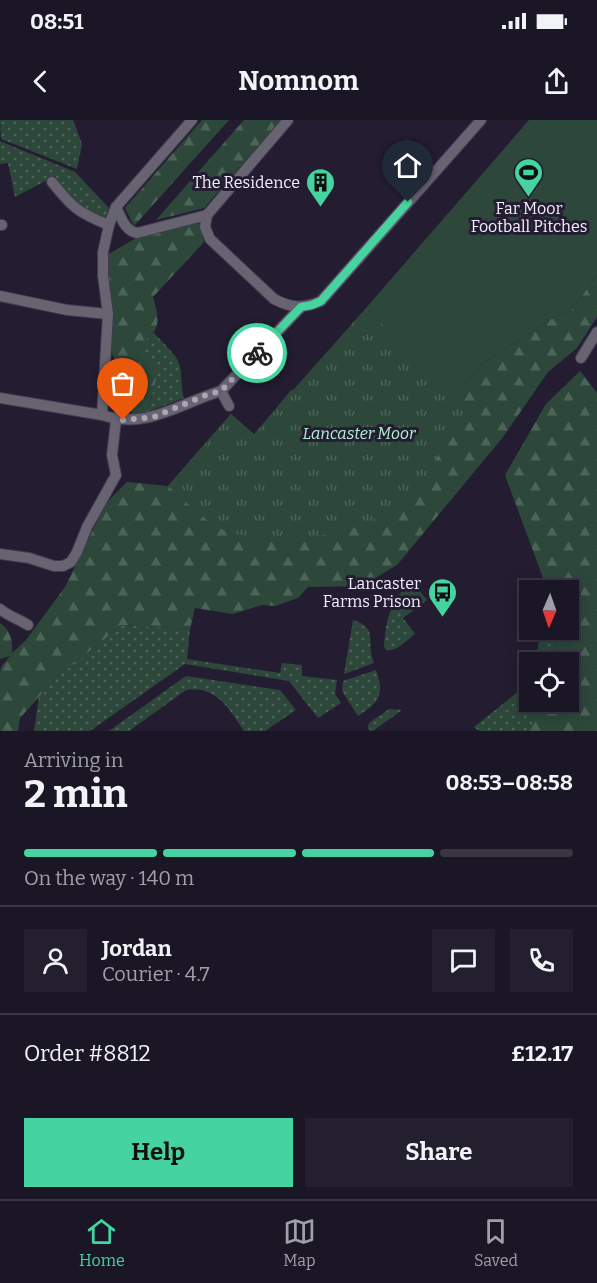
<!DOCTYPE html>
<html lang="en">
<head>
<meta charset="utf-8">
<style>
	:root { --surface:#1b1626; --page:#241f2e; --text:#f1f3f6; --muted:#a09fa7; --line:#393543; --accent:#45d49f }
	body { margin:0; font-family:Bitter,serif; background:var(--page); color:var(--text); height:100vh; display:flex; flex-direction:column; font-size:22px; white-space:nowrap }
	* { box-sizing:border-box; margin:0 }
	p { font-size:20px; color:var(--muted) }
	.icon { flex:none; width:33px; height:33px; fill:none; stroke:currentColor; stroke-width:2; stroke-linecap:round; stroke-linejoin:round }
	.map { position:relative; height:611px; overflow:hidden }
	.panel { display:flex; flex-direction:column; background:var(--surface); flex:1 }
	.panel>* { flex:none }
	.needle { width:39px; rotate:182deg }
	.tools { position:absolute; left:519px; top:460px; display:grid; gap:12px }
	.tools a { display:grid; place-items:center; width:60px; height:60px; border-radius:0px; background:var(--surface); box-shadow:0 3px 15px #0003,0 0 0 2px var(--line); font-size:30px }
	.pin { position:absolute; display:grid; place-items:center; width:51px; height:51px; color:#fff; margin:-62px -26px; border-radius:50% 50% 50% 0; rotate:-45deg; box-shadow:0 0 6px #0007 }
	.pin .icon { rotate:45deg }
	.courier { position:absolute; display:grid; place-items:center; width:60px; height:60px; margin:-30px; border:4px solid #45d49f; border-radius:50%; background:#fff; color:#222; box-shadow:0 2px 8px #0007 }
	.headline em { font-style:normal; font-weight:700 }
	.headline div { display:flex; flex-direction:column-reverse }
	.headline { display:flex; align-items:center; justify-content:space-between; height:102px; padding:0 24px }
	h1 { font-size:39px; font-weight:700; line-height:45px }
	.bar { display:grid; grid-template-columns:repeat(4,1fr); gap:9px 6px; align-content:center; height:72px; padding:0 24px }
	.bar i { height:8px; border-radius:4px; background:var(--line) }
	.bar .active { background:var(--accent) }
	.bar p { grid-column:span 4 }
	.line { display:flex; align-items:center; gap:15px; padding:0 24px; border-top:2px solid var(--line) }
	.line div { flex:1 }
	.round { display:grid; place-items:center; flex:none; width:63px; height:63px; border-radius:0px; background:var(--page) }
	.action { display:flex; gap:12px; margin-top:auto; padding:12px 24px }
	.action a { flex:1; height:69px; border-radius:0px; background:var(--accent); color:#111; font-size:24px; font-weight:700; line-height:69px; text-align:center }
	.action a+a { background:var(--page); color:var(--text) }
	.status { display:flex; justify-content:space-between; align-items:center; height:42px; padding:0 30px; background:var(--surface); direction:ltr }
	.status svg { height:16px; fill:currentColor }
	header { display:flex; justify-content:space-between; align-items:center; height:78px; padding:0 24px; background:var(--surface); font-size:27px; font-weight:700 }
	.tabs { display:flex; justify-content:space-around; align-items:center; height:84px; border-top:2px solid var(--line); background:var(--surface); font-size:16px; color:var(--muted) }
	.tabs a { display:grid; justify-items:center; gap:3px }
	.tabs .active { color:var(--accent) }
	.map>svg:first-child { display:block }
	.grass { fill:url(#grass-dots) }
	.forest { fill:url(#forest-firs) }
	.park { fill:url(#park-tufts) }
	.pitch { fill:#2d483b }
	.lines { fill:none; stroke-linecap:round; stroke-linejoin:round }
	.street-casing { stroke:#413a4f; stroke-width:12 }
	.street { stroke:#676371; stroke-width:10 }
	.done { stroke:#aba6b7; stroke-width:6; stroke-dasharray:0 10.8 }
	.route { stroke:#45d49f; stroke-width:8 }
	.labels { text-anchor:middle; stroke-width:6; stroke-linejoin:round; paint-order:stroke }
	.poi-label { font-size:16px; fill:#f3effe; stroke:#241d32; text-anchor:end }
	.park-label { font-size:16px; font-style:italic; fill:#b1f3d4; stroke:#241d32 }
</style>
</head>
<body>
<div class="status"><b>08:51</b><svg viewBox="0 0 49 12"><path d="M0 12V9h3v3zM5 12V6h3v6zM10 12V3h3v9zM15 12V0h3v12zM26 1h20v11H26zM47 4h2v5h-2z"/></svg></div>
<header><svg class="icon" aria-label="back" viewBox="0 0 24 24"><path d="M15 5l-7 7 7 7"/></svg>Nomnom<svg class="icon" aria-label="share" viewBox="0 0 24 24"><path d="M12 15V3M7 8l5-5 5 5M5 13v7h14v-7"/></svg></header>
<div class="map">
<svg width="597" height="611" viewBox="0 0 597 611">
	<defs>
		<pattern id="grass-dots" width="8" height="8" patternUnits="userSpaceOnUse" patternTransform="scale(1.5)"><rect width="8" height="8" fill="#2d483b"/><path d="M2 2h.1M6 6h.1" fill="none" stroke="#4c6358" stroke-width="1.8" stroke-linecap="round"/></pattern>
		<pattern id="forest-firs" width="22" height="20" patternUnits="userSpaceOnUse" patternTransform="scale(1.5)"><rect width="22" height="20" fill="#2d483b"/><path d="M5 1l3.5 6h-7zM16 11l3.5 6h-7z" fill="#4c6358"/></pattern>
		<pattern id="park-tufts" width="24" height="20" patternUnits="userSpaceOnUse" patternTransform="scale(1.5)"><rect width="24" height="20" fill="#2d483b"/><path d="M3 7l-1-3M5 7V3M7 7l1-3M15 17l-1-3M17 17v-4M19 17l1-3" fill="none" stroke="#4c6358"/></pattern>
	</defs>
	<rect width="100%" height="100%" fill="#241d32"/>
	<g class="grass">
		<polygon points="0,0 73,0 82,24 77,49 1,19"/>
		<path d="M0,21L75,52L109,88L107,98C84,91 68,77 55,56L15,77L8,43L0,44Z"/>
		<path d="M154,213C161,221 176,234 179,243C183,255 180,266 184,278L146,292L152,277L140,229L146,219Z"/>
		<path d="M410,459L427,480L403,498L415,514C407,520 397,532 386,530L384,526C387,491 391,487 410,459Z"/>
		<path d="M353,500C380,509 365,521 374,543L344,554Z"/>
		<polygon points="122,505 190,509 187,539 280,553 282,543 302,545 302,556 337,560 335,574 341,583 318,598 289,561 185,544 90,611 34,611 39,577 57,557"/>
		<polygon points="541,510 557,510 554,543 535,543"/>
		<path d="M376,550C385,575 379,582 358,596L342,571L343,561Z"/>
		<path d="M186,556L280,570L296,590L265,611H244C229,589 216,565 186,570L129,611H109Z"/>
		<polygon points="529,563 530,582 541,582 531,611 479,611 474,607"/>
		<polygon points="389,589 402,590 373,611 370,611 368,607 369,603"/>
	</g>
	<g class="forest">
		<polygon points="202,0 229,0 134,106 125,88"/>
		<polygon points="244,0 281,0 204,88 156,100"/>
		<path d="M199,102L204,122L153,177C156,189 162,203 152,214C147,219 144,222 140,229C145,233 152,238 154,244C160,258 151,279 146,292L132,294L112,233L106,160L107,135L138,117Z"/>
		<path d="M597,155V197L577,228L548,252L503,317L397,445L362,466L308,467L298,478L275,486L262,485L233,494L195,488L190,509L122,505L57,557L20,598L18,611H0V554L1,547L10,536L0,539V503C11,510 13,522 12,533L26,520L65,467L106,383L127,362L168,366L231,294L254,315L291,270L464,265L483,243L551,199L570,192Z"/>
		<polygon points="580,251 597,273 597,611 530,611 540,582 568,582 568,543 554,543 557,510 568,510 568,471 553,471 546,466 505,355 546,284"/>
	</g>
	<path class="park" d="M366,188L455,272L468,288C446,316 435,349 410,375C368,417 275,430 221,409C208,404 181,377 168,366L231,294L254,314Z"/>
	<polygon class="pitch" points="529,0 597,0 597,155 570,192 551,199 483,243 464,265 455,272 366,188"/>
	<g class="lines">
		<defs>
			<g id="street">
				<path d="M52,62C72,87 78,93 109,105"/>
				<path d="M116,87C121,97 125,111 137,113L207,95L205,107L210,119L274,179C291,188 303,189 321,181L481,0"/>
				<polyline points="207,95 288,0"/>
				<polyline points="0,105 2,105"/>
				<polyline points="0,176 67,190 108,194"/>
				<polyline points="581,238 597,212"/>
				<polyline points="221,271 229,286"/>
				<path d="M0,278L102,295C147,310 180,283 221,271L301,187"/>
				<polyline points="102,295 108,194 103,156 103,132 109,105 116,87 192,0"/>
				<polyline points="0,434 29,438 54,446 63,446 71,442 77,432 87,407 116,355 112,335 116,300"/>
				<path d="M0,489C8,496 19,499 28,505"/>
			</g>
		</defs>
		<use href="#street" class="street-casing"/>
		<use href="#street" class="street"/>
	</g>
	<g class="lines">
		<polyline class="done" points="123,300 154,297 206,275 221,271 257,233"/>
		<polyline class="route" points="257,233 301,187 312,185 321,181 408,82"/>
	</g>
	<defs>
		<symbol id="stadium-pin" viewBox="-11 -11 22 30"><path d="M0 17L-7.5 6A9.5 9.5 0 1 1 7.5 6Z" fill="#45d49f" stroke="#241d32"/><path d="M0-5a6.5 5 0 1 0 0 10a6.5 5 0 1 0 0-10ZM-3.5-1.8h7v3.6h-7Z" fill="#111"/></symbol>
		<symbol id="building-pin" viewBox="-11 -11 22 30"><path d="M0 17L-7.5 6A9.5 9.5 0 1 1 7.5 6Z" fill="#45d49f" stroke="#241d32"/><path d="M-4-6H4V6H1V3H-1V6H-4ZM-2.5-4.3h1.7v1.8h-1.7ZM.8-4.3h1.7v1.8H.8ZM-2.5-1h1.7V.8h-1.7ZM.8-1h1.7V.8H.8Z" fill="#111"/></symbol>
		<symbol id="bus-pin" viewBox="-11 -11 22 30"><path d="M0 17L-7.5 6A9.5 9.5 0 1 1 7.5 6Z" fill="#45d49f" stroke="#241d32"/><path d="M-5-6H5V4H4V6H2V4H-2V6H-4V4H-5ZM-3.5-4V0h7V-4ZM-3.5 1.2v1.5H-2V1.2ZM2 1.2v1.5H3.5V1.2Z" fill="#111"/></symbol>
	</defs>
	<g fill-rule="evenodd">
		<use href="#stadium-pin" x="512" y="36" width="33" height="45"/>
		<use href="#building-pin" x="304" y="46" width="33" height="45"/>
		<use href="#bus-pin" x="426" y="456" width="33" height="45"/>
	</g>
	<g class="labels">
		<g class="poi-label">
			<text x="300" y="68">The Residence</text>
			<text x="529" y="94" text-anchor="middle">Far Moor<tspan x="529" dy="18">Football Pitches</tspan></text>
			<text x="421" y="469">Lancaster<tspan x="421" dy="18">Farms Prison</tspan></text>
		</g>
		<g class="park-label">
			<text x="359" y="319">Lancaster Moor</text>
		</g>
	</g>
</svg>
<div class="tools">
<a><svg class="needle" viewBox="-14 -14 28 28"><path d="M0-13l5 13h-10z" fill="#e53935"/><path d="M0 13l5-13h-10z" fill="#a09fa7"/></svg></a>
<a><svg class="icon" aria-label="locate" viewBox="0 0 24 24"><circle cx="12" cy="12" r="6"/><path d="M12 2v4M12 18v4M2 12h4M18 12h4"/></svg></a>
</div>
<div class="pin" style="left:123px;top:300px;background:#ea580c"><svg class="icon" aria-label="bag" viewBox="0 0 24 24"><path d="M5 8h14l-1 12H6zM9 8a3 3 0 0 1 6 0"/></svg></div>
<div class="pin" style="left:408px;top:82px;background:#1f2937"><svg class="icon" aria-label="home" viewBox="0 0 24 24"><path d="M3 11l9-7 9 7M6 9v11h12V9"/></svg></div>
<div class="courier" style="left:257px;top:233px"><svg class="icon" aria-label="bike" viewBox="0 0 24 24"><circle cx="6" cy="16" r="4"/><circle cx="18" cy="16" r="4"/><path d="M6 16l4-8h5l3 8M10 8l3 8H6M13 5h3"/></svg></div>
</div>
<section class="panel">
<div class="headline"><div><h1>2 min</h1><p>Arriving in</p></div><em>08:53–08:58</em></div>
<div class="bar"><i class="active"></i><i class="active"></i><i class="active"></i><i></i><p>On the way · 140 m</p></div>
<div class="line" style="height:108px"><a class="round"><svg class="icon" aria-label="person" viewBox="0 0 24 24"><circle cx="12" cy="8" r="4"/><path d="M4 21q1-7 8-7t8 7"/></svg></a><div><b>Jordan</b><p>Courier · 4.7</p></div><a class="round"><svg class="icon" aria-label="chat" viewBox="0 0 24 24"><path d="M4 5h16v11H9l-5 4z"/></svg></a><a class="round"><svg class="icon" aria-label="phone" viewBox="0 0 24 24"><path d="M5 4h4l2 5-3 2q2 4 5 5l2-3 5 2v4C11 20 4 13 5 4z"/></svg></a></div>
<div class="line" style="height:78px"><div>Order #8812</div><b>£12.17</b></div>
<div class="action"><a>Help</a><a>Share</a></div>
</section>
<nav class="tabs">
<a class="active"><svg class="icon" aria-label="home" viewBox="0 0 24 24"><path d="M3 11l9-7 9 7M6 9v11h12V9"/></svg>Home</a>
<a><svg class="icon" aria-label="map" viewBox="0 0 24 24"><path d="M3 6l6-2 6 2 6-2v14l-6 2-6-2-6 2zM9 4v14M15 6v14"/></svg>Map</a>
<a><svg class="icon" aria-label="saved" viewBox="0 0 24 24"><path d="M7 4h10v16l-5-4-5 4z"/></svg>Saved</a>
</nav>
</body>
</html>
